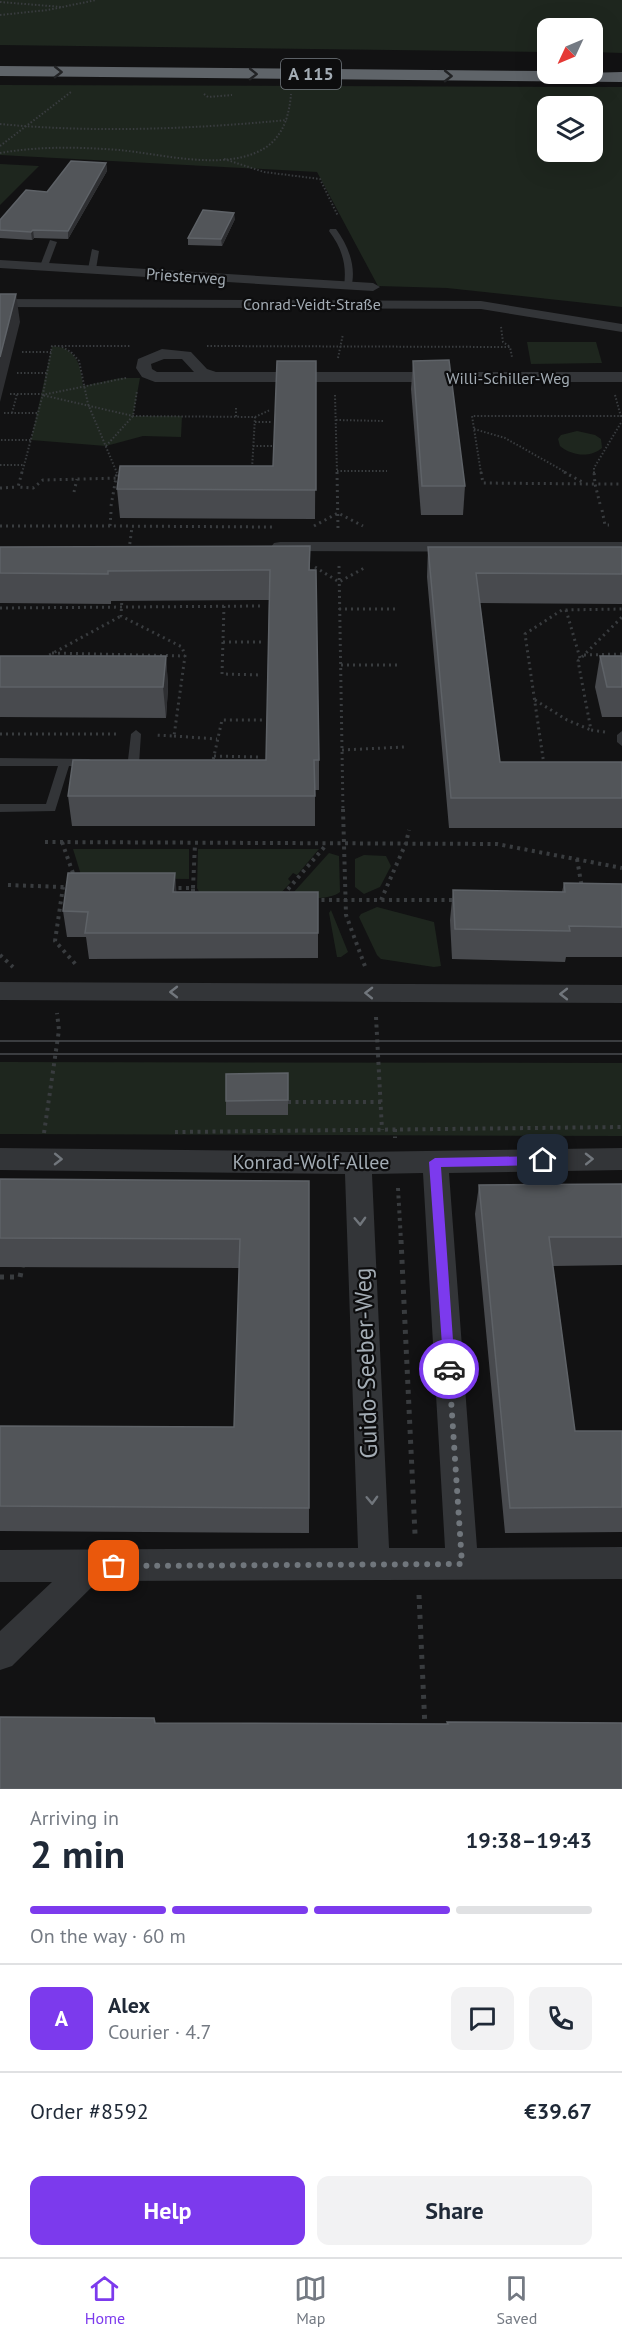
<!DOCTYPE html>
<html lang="en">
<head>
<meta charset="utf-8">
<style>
	:root { --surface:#fff; --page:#f2f2f3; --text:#1f2937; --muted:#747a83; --line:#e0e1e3; --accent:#7c3aed }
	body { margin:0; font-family:"PT Sans",sans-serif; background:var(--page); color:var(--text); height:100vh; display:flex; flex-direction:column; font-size:22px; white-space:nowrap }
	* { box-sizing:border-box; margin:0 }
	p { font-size:20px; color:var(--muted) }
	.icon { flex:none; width:33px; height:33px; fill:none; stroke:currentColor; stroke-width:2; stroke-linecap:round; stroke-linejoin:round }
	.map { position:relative; height:1789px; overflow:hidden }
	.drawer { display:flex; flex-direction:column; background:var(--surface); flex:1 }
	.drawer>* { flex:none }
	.needle { width:39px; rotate:226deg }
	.fabs { position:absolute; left:537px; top:18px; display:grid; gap:12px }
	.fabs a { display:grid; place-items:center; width:66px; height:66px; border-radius:12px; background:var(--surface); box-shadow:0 6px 24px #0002; font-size:30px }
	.pin { position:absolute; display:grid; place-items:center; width:51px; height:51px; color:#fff; margin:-26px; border-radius:12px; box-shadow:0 3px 9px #0006 }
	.courier { position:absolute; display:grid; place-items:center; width:60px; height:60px; margin:-30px; border:4px solid #7c3aed; border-radius:50%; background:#fff; color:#222; box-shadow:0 2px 8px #0007 }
	.headline em { font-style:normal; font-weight:700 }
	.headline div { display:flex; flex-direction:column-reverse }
	.headline { display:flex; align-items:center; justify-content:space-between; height:102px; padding:0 30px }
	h1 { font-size:39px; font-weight:700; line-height:45px }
	.bar { display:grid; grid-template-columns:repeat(4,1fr); gap:9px 6px; align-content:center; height:72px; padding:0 30px }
	.bar i { height:8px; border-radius:4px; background:var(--line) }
	.bar .selected { background:var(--accent) }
	.bar p { grid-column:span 4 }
	.line { display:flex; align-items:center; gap:15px; padding:0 30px; border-top:2px solid var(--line) }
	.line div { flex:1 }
	.round { display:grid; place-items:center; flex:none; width:63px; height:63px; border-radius:12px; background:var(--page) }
	.action { display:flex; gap:12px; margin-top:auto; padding:12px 30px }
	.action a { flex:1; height:69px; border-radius:12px; background:var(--accent); color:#fff; font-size:24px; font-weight:700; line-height:69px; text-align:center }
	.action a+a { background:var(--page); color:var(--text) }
	.menu { display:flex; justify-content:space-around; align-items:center; height:84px; border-top:2px solid var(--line); background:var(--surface); font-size:16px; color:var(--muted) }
	.menu a { display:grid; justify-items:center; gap:3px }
	.menu .selected { color:var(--accent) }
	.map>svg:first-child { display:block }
	.green { fill:#1e261e; fill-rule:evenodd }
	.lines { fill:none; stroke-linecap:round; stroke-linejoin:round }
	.path-far3 { stroke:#393c3f; stroke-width:2; stroke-dasharray:1.5 2; stroke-linecap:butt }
	.path-far2 { stroke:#393c3f; stroke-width:3; stroke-dasharray:2 4; stroke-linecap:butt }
	.path-far1 { stroke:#393c3f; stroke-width:4; stroke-dasharray:3 4.5; stroke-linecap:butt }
	.path { stroke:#393c3f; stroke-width:5; stroke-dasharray:4 6; stroke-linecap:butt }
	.service { fill:#333538; fill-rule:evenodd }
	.minor { fill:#333538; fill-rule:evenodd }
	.motorway { fill:#5f6469; fill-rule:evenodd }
	.tram { stroke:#4a4d51; stroke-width:1.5 }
	.wall { fill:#484a4e }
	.shaded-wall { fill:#2e2f32 }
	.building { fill:#525559; stroke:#5e6267; stroke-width:1.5 }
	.oneway { stroke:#222325 }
	.oneway2 { stroke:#71767c }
	.route { fill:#7c3aed }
	.done { stroke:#70767c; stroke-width:6; stroke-dasharray:0 10.8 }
	.labels { text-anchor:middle; stroke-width:4.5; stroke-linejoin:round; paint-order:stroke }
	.far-street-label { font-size:16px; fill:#a3acb4; stroke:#0d0d0e }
	.shield { fill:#0d0d0e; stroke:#767c82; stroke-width:1.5 }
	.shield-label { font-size:18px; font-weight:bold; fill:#a3acb4 }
	.street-label { font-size:20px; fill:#a3acb4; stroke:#0d0d0e }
	.near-street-label { font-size:24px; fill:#a3acb4; stroke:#0d0d0e }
</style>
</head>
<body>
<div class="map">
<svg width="622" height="1789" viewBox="0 0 622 1789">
	<rect width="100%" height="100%" fill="#121213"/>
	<g class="green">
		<polygon points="0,0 622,0 622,53 593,52 592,28 548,28 547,52 0,45"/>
		<path d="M0,85L622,87V307L447,288L378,286L317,172L0,155ZM548,106H592V152H548Z"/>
		<polygon points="0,164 39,166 0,205"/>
		<polygon points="527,342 596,342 602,363 531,364"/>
		<path d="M52,346C76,347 81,365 83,386L120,378H140L133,416H182L181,437L143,436L106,446L31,440Z"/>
		<path d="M577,431L595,435L601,439L602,448C590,458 572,456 560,446L558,439L561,435Z"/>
		<polygon points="73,849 189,849 189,879 82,878"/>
		<polygon points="198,849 319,849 297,875 293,873 288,879 291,882 280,894 202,897 197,888"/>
		<path d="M329,853L339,856L340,892C330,900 303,900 293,893Z"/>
		<polygon points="364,855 386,856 391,866 380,887 364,894 355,887 355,859"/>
		<polygon points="377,907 434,922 441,966 434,967 381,959 377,955 359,917 361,914"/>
		<polygon points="331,910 348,952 341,957 337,957 329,913"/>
		<polygon points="0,1062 622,1063 622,1136 0,1134"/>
	</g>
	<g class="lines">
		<g class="path-far3">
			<polyline points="0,2 62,7"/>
			<polyline points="0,15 48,10 96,0"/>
			<polyline points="204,94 208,97 232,95"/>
			<path d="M0,124C93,133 194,129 287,120"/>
			<polyline points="0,146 71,92"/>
			<path d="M0,153C40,146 79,147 119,150C160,154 217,169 255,153C281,143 289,119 291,94"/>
			<polyline points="224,159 264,172 320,179 338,216"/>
			<polyline points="501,327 503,342 510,347"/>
			<polyline points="207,346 510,347 512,357"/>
			<polyline points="62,347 71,352 79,361 88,404 117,473"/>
			<polyline points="22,352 51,352"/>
			<polyline points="338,358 343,334"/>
			<polyline points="17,373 47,373"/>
			<polyline points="126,378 42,395 133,416 255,417 252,469"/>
			<polyline points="10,394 42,394"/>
			<polyline points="335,395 337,473"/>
			<polyline points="615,395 621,417"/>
			<polyline points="236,408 236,417"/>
			<polyline points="4,413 38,413"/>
			<polyline points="12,413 17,394"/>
			<polyline points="255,417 270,410"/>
			<polyline points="336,420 384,421"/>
			<polyline points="255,422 272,422"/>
			<polyline points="474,429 505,438 567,473"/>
			<polyline points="1,440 31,440"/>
			<polyline points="106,446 133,416 137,391"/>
			<polyline points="253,446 272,446"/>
			<polyline points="0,465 24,465"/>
			<polyline points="337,471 387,471"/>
			<polyline points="22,473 43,394 52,346 131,346"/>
			<polyline points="481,473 472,416 622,416"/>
			<polyline points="594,473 594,468 622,421"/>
		</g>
		<g class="path-far2">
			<polyline points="22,472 18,487 33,488 43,480 122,478"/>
			<polyline points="337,472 338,529"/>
			<polyline points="481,472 483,483 595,484 594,472"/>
			<polyline points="564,472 584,483"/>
			<polyline points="0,488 18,487"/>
			<polyline points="74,492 77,479"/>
			<polyline points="600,504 595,484 622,484"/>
			<polyline points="111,506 117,472"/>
			<polyline points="602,510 605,525 609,525"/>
			<polyline points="111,512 110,526 272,527"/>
			<polyline points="0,526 110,526"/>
			<polyline points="314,526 338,513 363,526"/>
			<polyline points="129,550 132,527"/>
			<polyline points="339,566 343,811"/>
			<polyline points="315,567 339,582 366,567"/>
			<polyline points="122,597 121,616 182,647 185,656 174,736 155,735"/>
			<polyline points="224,606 222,674 262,675"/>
			<polyline points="0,608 261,606"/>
			<polyline points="339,609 395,609"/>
			<polyline points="566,610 580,658"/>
			<polyline points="223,642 262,642"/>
			<polyline points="52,653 185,656"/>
			<polyline points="584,655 622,654"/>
			<polyline points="44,658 121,616"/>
			<polyline points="341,665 400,665"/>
			<polyline points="535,700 567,720 591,730"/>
			<polyline points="605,732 591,730 578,661 622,617"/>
			<polyline points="0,734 118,734"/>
			<polyline points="174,736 217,739"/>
			<polyline points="342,750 404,747"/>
			<polyline points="214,756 259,757"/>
			<polyline points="212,765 222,720 262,720"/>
			<polyline points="544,765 525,634 562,610 622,609"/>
		</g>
		<g class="path-far1">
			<polyline points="343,809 346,915 366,969"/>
			<polyline points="45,842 497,844 622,868"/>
			<polyline points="62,842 74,876"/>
			<polyline points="577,859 582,888"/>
			<polyline points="8,885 63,887"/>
			<polyline points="71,887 63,887 55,941 78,967"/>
			<polyline points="171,888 193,888 193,896"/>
			<polyline points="193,888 195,844"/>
			<polyline points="283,895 327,844"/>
			<polyline points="314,900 456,900"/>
			<polyline points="381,900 406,843 409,830"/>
			<polyline points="0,955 13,967"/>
			<polyline points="376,1017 382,1130"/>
			<polyline points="288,1102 381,1102"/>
			<polyline points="395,1129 395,1138"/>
			<polyline points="175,1132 622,1127"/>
			<polyline points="44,1133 59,1030 57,1013"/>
			<polyline points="398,1188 401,1241"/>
		</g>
		<g class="path">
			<polyline points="401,1240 415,1534"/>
			<polyline points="0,1277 20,1277 23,1263"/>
			<polyline points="419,1595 425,1728"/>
		</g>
		<g class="service">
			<path d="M330,229H336C348,245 357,267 351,288L344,286C347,265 342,248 329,231Z"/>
			<polygon points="50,240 57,242 48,266 41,268 40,266"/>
			<polygon points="92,249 99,251 96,269 92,271 88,269"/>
			<polygon points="136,730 141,734 139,764 133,768 117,767 115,764 117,761 128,760 131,734"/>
			<polygon points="622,731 622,746 617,742 617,735"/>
			<polygon points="0,758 89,759 95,763 89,767 69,766 55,811 0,812 0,804 46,804 58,766 0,766"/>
		</g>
		<g class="minor">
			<polygon points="0,260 373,283 380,287 373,291 0,268"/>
			<polygon points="0,299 481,301 622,324 622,332 481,309 0,307"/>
			<path d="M162,349L191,352L207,369L216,372H622V382H155L142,377L136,368L138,359ZM164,359H182L194,372H157L152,369L151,364Z"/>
			<polygon points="280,542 622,542 622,552 274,551 271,547 274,543"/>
			<polygon points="0,982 622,985 622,1003 0,1000"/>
			<path d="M0,1148L358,1152L622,1148V1170L449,1173L477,1548L622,1547V1579L98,1581L12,1666L0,1670V1631L52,1582H0V1550L358,1548L345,1174L0,1170ZM423,1173L445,1548H389L372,1174Z"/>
		</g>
		<polygon class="motorway" points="0,66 548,71 548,74 622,72 622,82 0,76"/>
		<g class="tram">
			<polyline points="0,1041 622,1041"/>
			<polyline points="0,1054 622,1054"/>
		</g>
	</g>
	<g class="wall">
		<polygon points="106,163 107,171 68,239 34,238 32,240 0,238 0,220 47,192"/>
		<polygon points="235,219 222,246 188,245 188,238"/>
		<polygon points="316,361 315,519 120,518 117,489 273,466"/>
		<polygon points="413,361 465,486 463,515 421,515 411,389"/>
		<polygon points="310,546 310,570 319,760 319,790 315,790 315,826 72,826 68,796 266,760 269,600 111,601 111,604 0,603 0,547"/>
		<polygon points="428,547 622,547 622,604 480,603 500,762 622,762 622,828 449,828 427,577"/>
		<polygon points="0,656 166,656 168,687 166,718 0,717"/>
		<polygon points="600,656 622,656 622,717 602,717 595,687"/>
		<polygon points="175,873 176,892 318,892 318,958 89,959 86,937 67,937 63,911"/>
		<polygon points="564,883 622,884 622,957 566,957 565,962 452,959 450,920 453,890 562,892"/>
		<polygon points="288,1073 288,1115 226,1115 226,1101"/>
		<polygon points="0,1179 309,1181 309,1533 0,1531 0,1426 234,1427 240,1268 0,1267"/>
		<polygon points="622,1184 622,1265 553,1266 575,1431 622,1431 622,1532 505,1533 475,1214 479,1185"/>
	</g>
	<g class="shaded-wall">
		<polygon points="106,163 107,171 68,239 68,231"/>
		<polygon points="234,213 235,219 222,246 221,239"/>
		<polygon points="33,230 34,238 32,240 31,232"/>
		<polygon points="16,294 20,322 0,402 0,357"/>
		<polygon points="166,656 168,687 166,718 163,687"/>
		<polygon points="175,873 177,898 173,892"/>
	</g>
	<g class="building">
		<polygon points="71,161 106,163 68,231 33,230 31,232 0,230 0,220 26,190 47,192"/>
		<polygon points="203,210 234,213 221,239 188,238"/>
		<polygon points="0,294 16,294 0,357"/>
		<polygon points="449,360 465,486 422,486 413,361"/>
		<polygon points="277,361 316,361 316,490 117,489 120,466 273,466"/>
		<polygon points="310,546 309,570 316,570 319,760 314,760 315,796 68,796 73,760 266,760 270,570 108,571 108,574 0,573 0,547"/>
		<polygon points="428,547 622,547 622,574 476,573 500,762 622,762 622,798 451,798"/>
		<polygon points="0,656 166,656 163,687 0,687"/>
		<polygon points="600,656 622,656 622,687 607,687"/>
		<polygon points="68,873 175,873 173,892 318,892 318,933 85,933 88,912 63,911"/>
		<polygon points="564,883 622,884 622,927 569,926 570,931 455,929 453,890 565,892"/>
		<polygon points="288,1073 288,1100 226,1101 226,1074"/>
		<polygon points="0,1179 309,1181 309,1508 0,1506 0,1426 234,1427 240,1239 0,1238"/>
		<polygon points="622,1184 622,1237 549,1237 575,1431 622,1431 622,1507 510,1508 479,1185"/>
		<polygon points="0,1717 154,1718 155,1723 448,1724 447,1722 622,1723 622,1789 0,1789"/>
	</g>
	<defs><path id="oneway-chevron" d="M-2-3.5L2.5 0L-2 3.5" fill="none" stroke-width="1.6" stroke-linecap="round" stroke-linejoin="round" transform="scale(1.5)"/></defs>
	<g class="oneway">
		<use href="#oneway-chevron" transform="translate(58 72) rotate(1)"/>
		<use href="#oneway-chevron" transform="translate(253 74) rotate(1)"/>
		<use href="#oneway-chevron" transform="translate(448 76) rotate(1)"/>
	</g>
	<g class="oneway2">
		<use href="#oneway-chevron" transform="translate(174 992) rotate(-180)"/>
		<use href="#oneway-chevron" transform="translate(369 993) rotate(-179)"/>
		<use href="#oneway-chevron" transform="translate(564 994) rotate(-180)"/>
		<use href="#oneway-chevron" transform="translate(58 1159) rotate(1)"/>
		<use href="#oneway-chevron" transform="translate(589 1159) rotate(-1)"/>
		<use href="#oneway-chevron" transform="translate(360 1221) rotate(88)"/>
		<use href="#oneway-chevron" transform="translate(372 1500) rotate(88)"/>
	</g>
	<polygon class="route" points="543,1156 549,1160 543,1165 441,1167 455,1369 449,1375 444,1373 429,1162 435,1158"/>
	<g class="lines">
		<polyline class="done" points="114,1566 462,1564 449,1369"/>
	</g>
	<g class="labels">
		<g class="far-street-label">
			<text transform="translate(186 276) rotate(4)" y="6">Priesterweg</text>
			<text x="312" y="310">Conrad-Veidt-Straße</text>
			<text x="508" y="384">Willi-Schiller-Weg</text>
		</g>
		<rect class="shield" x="281" y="59" width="60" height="30" rx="4.5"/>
		<g class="shield-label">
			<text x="311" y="80">A 115</text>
		</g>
		<g class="street-label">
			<text x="311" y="1169">Konrad-Wolf-Allee</text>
		</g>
		<g class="near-street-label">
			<text transform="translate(366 1363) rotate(-92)" y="8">Guido-Seeber-Weg</text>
		</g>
	</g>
</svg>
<div class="fabs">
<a><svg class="needle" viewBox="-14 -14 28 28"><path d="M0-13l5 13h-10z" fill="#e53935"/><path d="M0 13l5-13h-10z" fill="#747a83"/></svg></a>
<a><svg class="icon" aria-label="layers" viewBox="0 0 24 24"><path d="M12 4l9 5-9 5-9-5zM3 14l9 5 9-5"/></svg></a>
</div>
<div class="pin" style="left:114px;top:1566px;background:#ea580c"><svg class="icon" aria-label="bag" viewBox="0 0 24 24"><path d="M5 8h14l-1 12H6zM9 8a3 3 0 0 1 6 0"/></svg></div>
<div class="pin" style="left:543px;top:1160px;background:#1f2937"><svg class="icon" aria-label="home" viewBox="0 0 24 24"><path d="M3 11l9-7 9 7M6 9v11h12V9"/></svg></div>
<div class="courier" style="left:449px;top:1369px"><svg class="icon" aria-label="car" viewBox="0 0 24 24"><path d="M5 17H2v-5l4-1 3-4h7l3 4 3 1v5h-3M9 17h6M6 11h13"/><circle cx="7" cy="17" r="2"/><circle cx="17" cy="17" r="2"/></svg></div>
</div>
<section class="drawer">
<div class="headline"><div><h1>2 min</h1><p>Arriving in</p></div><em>19:38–19:43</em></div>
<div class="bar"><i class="selected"></i><i class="selected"></i><i class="selected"></i><i></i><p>On the way · 60 m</p></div>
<div class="line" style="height:108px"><b class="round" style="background:var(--accent);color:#fff">A</b><div><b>Alex</b><p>Courier · 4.7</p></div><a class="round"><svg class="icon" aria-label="chat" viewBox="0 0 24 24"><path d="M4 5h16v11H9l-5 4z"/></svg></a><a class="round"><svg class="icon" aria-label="phone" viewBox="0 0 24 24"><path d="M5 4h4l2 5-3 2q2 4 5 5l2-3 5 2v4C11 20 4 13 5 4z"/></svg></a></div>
<div class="line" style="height:78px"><div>Order #8592</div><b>€39.67</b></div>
<div class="action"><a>Help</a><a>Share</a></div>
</section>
<nav class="menu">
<a class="selected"><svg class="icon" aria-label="home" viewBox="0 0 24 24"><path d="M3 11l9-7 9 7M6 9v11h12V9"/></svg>Home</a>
<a><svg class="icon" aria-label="map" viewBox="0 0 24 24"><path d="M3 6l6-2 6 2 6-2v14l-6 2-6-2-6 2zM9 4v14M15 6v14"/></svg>Map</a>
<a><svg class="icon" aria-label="saved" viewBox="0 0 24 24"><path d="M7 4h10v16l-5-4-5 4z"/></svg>Saved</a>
</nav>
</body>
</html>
